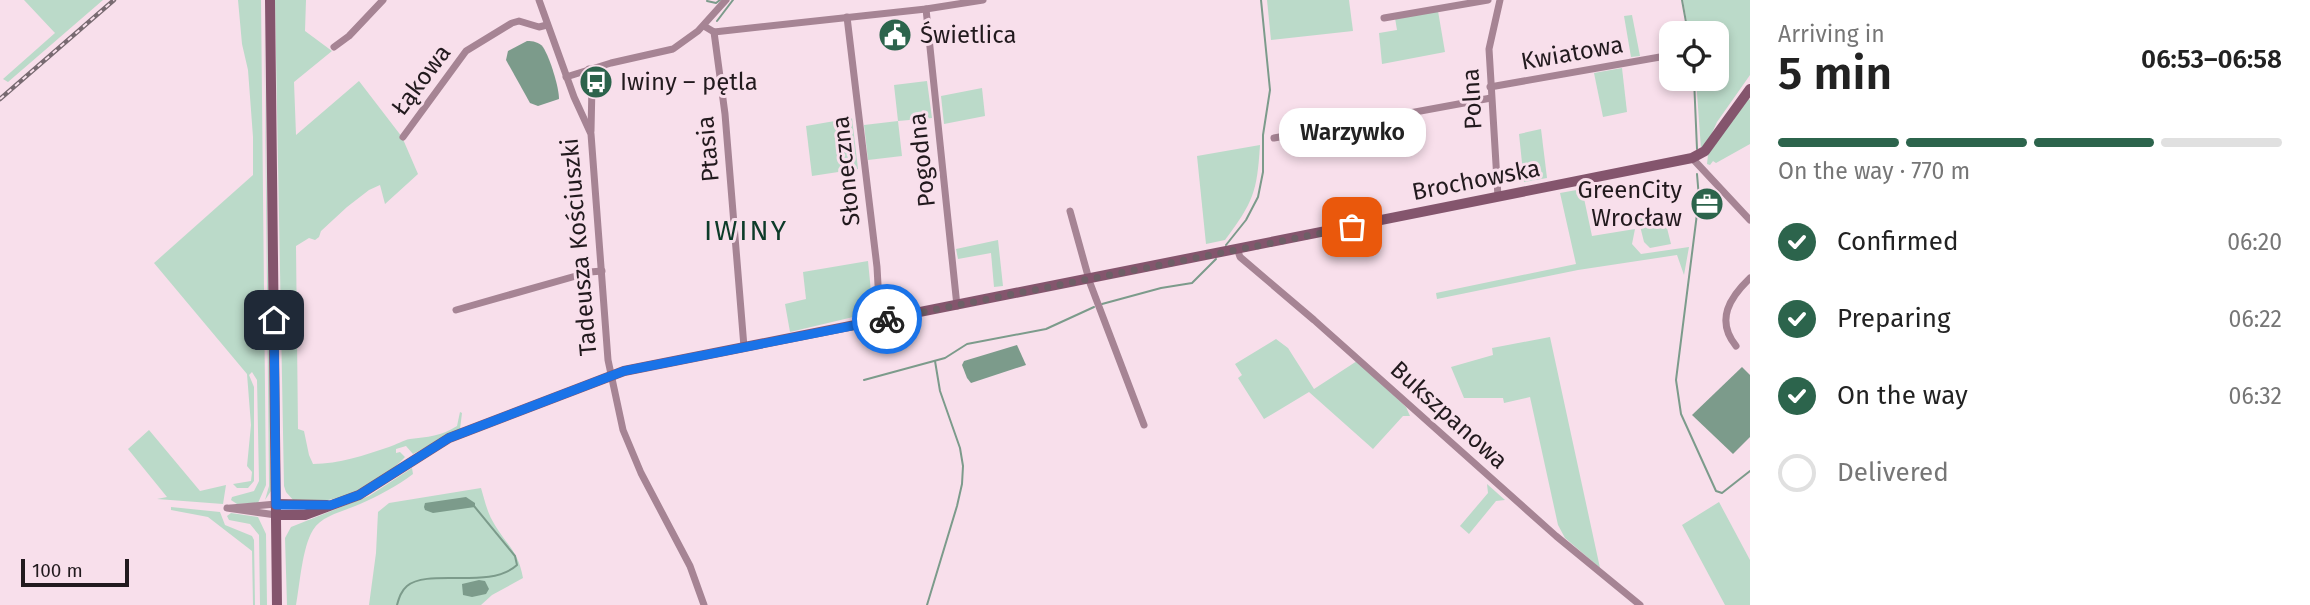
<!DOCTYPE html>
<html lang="en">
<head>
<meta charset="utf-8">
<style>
	:root { --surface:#fff; --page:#f2f2f2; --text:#222; --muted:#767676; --line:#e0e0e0; --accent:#2c644c }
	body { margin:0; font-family:"Fira Sans",sans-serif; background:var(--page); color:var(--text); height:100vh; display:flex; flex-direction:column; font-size:26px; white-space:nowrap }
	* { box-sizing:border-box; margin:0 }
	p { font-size:23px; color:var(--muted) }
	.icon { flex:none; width:38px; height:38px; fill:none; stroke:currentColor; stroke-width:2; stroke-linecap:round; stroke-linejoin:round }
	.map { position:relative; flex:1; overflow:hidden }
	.details { display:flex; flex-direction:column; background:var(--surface); width:560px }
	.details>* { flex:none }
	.fabs { position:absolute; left:1659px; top:21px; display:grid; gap:14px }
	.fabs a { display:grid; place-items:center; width:70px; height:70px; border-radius:14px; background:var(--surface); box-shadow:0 4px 10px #0003; font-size:35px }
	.scale { position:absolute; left:21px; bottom:18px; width:108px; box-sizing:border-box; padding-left:7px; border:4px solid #221a1e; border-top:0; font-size:19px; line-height:24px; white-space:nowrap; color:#221a1e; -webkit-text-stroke:5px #f8dfeb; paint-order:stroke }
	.pin { position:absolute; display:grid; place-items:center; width:60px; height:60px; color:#fff; margin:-30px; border-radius:14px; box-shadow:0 4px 10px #0006 }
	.courier { position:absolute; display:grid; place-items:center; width:70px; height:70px; margin:-35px; border:5px solid #1a73e8; border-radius:50%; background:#fff; color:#222; box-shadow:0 2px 9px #0007 }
	.bubble { position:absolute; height:49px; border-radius:21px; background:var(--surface); box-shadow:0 4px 10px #0003; font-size:23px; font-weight:600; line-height:49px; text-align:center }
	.headline em { font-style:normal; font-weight:600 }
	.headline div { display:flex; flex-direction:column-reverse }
	.headline { display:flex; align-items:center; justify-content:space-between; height:119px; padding:0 28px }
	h1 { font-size:46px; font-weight:600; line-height:52px }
	.bar { display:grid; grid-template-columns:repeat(4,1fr); gap:10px 7px; align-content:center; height:84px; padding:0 28px }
	.bar i { height:9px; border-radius:5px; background:var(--line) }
	.bar .on { background:var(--accent) }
	.bar p { grid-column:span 4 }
	ol { padding:0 28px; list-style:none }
	li { display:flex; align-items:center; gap:21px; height:77px }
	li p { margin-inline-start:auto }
	li .icon { padding:7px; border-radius:50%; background:var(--accent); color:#fff; stroke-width:4 }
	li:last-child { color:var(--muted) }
	li i { width:38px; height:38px; border:4px solid var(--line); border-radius:50% }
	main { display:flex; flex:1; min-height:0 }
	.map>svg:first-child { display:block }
	.green { fill:#bbdac9 }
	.water { fill:#7c9b8b }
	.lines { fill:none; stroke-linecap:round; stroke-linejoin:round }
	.stream { stroke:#7c9b8b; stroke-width:2 }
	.street { stroke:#a68494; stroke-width:7 }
	.secondary { stroke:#84556d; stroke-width:10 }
	.rail-casing { stroke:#786a71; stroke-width:4.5 }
	.rail { stroke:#f8dfeb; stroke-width:2; stroke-dasharray:5; stroke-linecap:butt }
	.done { stroke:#6d5f66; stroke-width:7; stroke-dasharray:0 12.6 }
	.route { stroke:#1a73e8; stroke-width:9 }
	.labels { text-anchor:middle; stroke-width:6; stroke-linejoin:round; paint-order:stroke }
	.poi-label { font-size:24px; fill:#221a1e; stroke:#f8dfeb; text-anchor:start }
	.street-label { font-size:24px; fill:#221a1e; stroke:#f8dfeb }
	.quarter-label { font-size:28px; letter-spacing:2px; fill:#0d3b29; stroke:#f8dfeb }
</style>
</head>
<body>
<main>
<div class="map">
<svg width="1750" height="605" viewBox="0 0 1750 605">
	<rect width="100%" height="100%" fill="#f8dfeb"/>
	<g class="green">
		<polygon points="24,0 103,0 8,82 3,79 55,33"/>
		<polygon points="238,0 261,0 266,485 258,503 237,504 231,500 232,497 254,491 259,481 257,380 252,372 249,375 254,387 254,481 248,488 237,488 233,484 251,481 252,472 247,466 251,425 247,374 154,263 253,175 253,137 248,70 242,44"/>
		<polygon points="264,0 271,491 265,500 269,486"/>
		<path d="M275,0H306L305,31L332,51L294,82L296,135L359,81L402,137L418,174L385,204L380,185L369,190L347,207L321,231L319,237L315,240L309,238L296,246L298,429L304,431L309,455L313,464C339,464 365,455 389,447C396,445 403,440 410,439C427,437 442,436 457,426L460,412L462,413L460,429L413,454L406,446L396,449V453L400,452L405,457C385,478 356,496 328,500C317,502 305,501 294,501L286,492L284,486Z"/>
		<polygon points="1267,0 1349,0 1353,31 1271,40"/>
		<polygon points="1683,0 1750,0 1750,75 1717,122 1708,142 1701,149 1696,79 1717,79 1717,33 1689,33"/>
		<polygon points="1438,11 1445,52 1382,64 1379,33 1397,30 1395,18"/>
		<polygon points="1632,15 1640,56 1631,57 1624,16"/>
		<polygon points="1622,68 1627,112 1603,117 1594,73"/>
		<polygon points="927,81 932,118 898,121 902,156 868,160 864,125 898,121 894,85"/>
		<polygon points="982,88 985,116 944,124 941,96"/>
		<polygon points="1747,98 1750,100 1750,144 1716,163 1713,161 1710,165 1707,164 1708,155"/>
		<polygon points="852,118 858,169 812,176 806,126"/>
		<polygon points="1541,129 1547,178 1524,182 1519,134"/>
		<path d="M1260,145C1257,193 1253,202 1225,240L1206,244L1197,156Z"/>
		<polygon points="1582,189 1592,236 1635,229 1632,244 1641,254 1689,247 1684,275 1677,255 1578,270 1437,299 1436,293 1576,264 1560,193"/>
		<polygon points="1663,212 1671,244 1650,248 1644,242 1638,218"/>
		<polygon points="998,240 1003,286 994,287 991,253 958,259 956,249"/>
		<polygon points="868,261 872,302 870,313 790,332 785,304 806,299 803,272"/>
		<polygon points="1550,337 1600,568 1565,538 1558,525 1530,397 1504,403 1503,398 1464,398 1451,367 1493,355 1492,348"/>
		<polygon points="1276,339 1288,348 1314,389 1357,361 1406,407 1410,416 1403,416 1373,449 1309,392 1264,419 1238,378 1242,375 1235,364"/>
		<polygon points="149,430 200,491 226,485 223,504 157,499 167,497 128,449"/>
		<path d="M412,468L413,474C397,486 378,496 360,504C345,511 322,515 313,530C302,548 300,584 296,605H287L285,538L291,527L369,496Z"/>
		<polygon points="1487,484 1505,500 1496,501 1469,534 1460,526 1488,493"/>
		<path d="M481,488C484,498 487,511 492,520C504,543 518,549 523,578L492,595L481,605H369L376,553L378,512L389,503Z"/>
		<polygon points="1719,502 1750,560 1750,605 1725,605 1682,525"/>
		<polygon points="171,507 220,512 225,525 252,536 254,540 255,605 253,605 252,551 208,517 171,510"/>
		<polygon points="231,513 258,517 266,534 267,605 260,605 259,535 250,524 229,520 227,516"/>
	</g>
	<g class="water">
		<path d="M527,41C533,41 539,42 543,47C550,58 559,87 559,99L538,106L530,103L506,60L508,51Z"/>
		<polygon points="1017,345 1026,365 971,383 967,378 962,365 964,361"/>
		<polygon points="1742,367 1750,375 1750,437 1733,454 1692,415"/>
		<polygon points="466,497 475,503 475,507 433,513 425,510 424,507 425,503"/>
		<polygon points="479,580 485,581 489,589 486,594 472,597 463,595 462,584"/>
	</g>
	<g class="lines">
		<g class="stream">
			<polyline points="1682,0 1688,33"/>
			<polyline points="707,1 716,3 720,0"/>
			<polyline points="717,21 733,0"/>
			<polyline points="1694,79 1697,149"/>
			<polyline points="1697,174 1699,198 1676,380 1681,414 1716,491 1722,493 1750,471"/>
			<polyline points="1226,245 1246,220 1258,197 1263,172 1263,135 1270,90 1261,0"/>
			<polyline points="1102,304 1161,288 1192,283 1216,259"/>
			<polyline points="864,380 945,358 967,344 1046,329 1094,307"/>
			<path d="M397,605C399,598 401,591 407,586C428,568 490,590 517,565L515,556L474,506"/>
			<polyline points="927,605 957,506 962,484 963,466 960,448 940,391 935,361"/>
		</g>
		<g class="street">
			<polyline points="539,0 574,97 591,134 608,360 623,430 641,473 690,566 704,605"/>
			<polyline points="926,9 957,306"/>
			<polyline points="847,17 877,267 880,320"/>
			<polyline points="1384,18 1488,0"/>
			<polyline points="704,26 714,32 926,9 983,0"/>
			<polyline points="714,32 725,114 744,347"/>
			<polyline points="334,47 349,36 383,0"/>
			<polyline points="589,69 592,85 591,131"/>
			<polyline points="566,77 611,63 673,49 698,31 726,0"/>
			<polyline points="1490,87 1660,57"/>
			<polyline points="403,137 466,51 512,23 519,21 539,27 547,25"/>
			<polyline points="1274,138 1491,98"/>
			<polyline points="1692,158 1750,220"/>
			<polyline points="1498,197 1489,49 1500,0"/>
			<polyline points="1070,211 1090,283 1144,425"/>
			<polyline points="1237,248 1240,257 1314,320 1556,536 1640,605"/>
			<polyline points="456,310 590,272 602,271"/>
			<path d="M1736,346C1715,320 1730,297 1750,278"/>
			<polyline points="227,508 276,515"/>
			<polyline points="231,508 276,504"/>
		</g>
		<g class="secondary">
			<polyline points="270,0 277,605"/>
			<polyline points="276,504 327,505"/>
			<polyline points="276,515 305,515 359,495 449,438 624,371 1692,158 1705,151 1750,89"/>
		</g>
		<defs>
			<polyline id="rail" points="0,99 114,0"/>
		</defs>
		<use href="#rail" class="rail-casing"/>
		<use href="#rail" class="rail"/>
	</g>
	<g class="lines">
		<polyline class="done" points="887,319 1352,227"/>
		<polyline class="route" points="274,320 276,505 331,505 359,495 449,438 624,371 887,319"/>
	</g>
	<defs>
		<symbol id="civic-disc" viewBox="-11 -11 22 22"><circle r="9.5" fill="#2c644c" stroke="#f8dfeb"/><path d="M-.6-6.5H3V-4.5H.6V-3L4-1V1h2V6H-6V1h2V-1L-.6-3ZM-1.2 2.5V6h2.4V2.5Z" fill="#fff"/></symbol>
		<symbol id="bus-disc" viewBox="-11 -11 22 22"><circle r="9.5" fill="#2c644c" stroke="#f8dfeb"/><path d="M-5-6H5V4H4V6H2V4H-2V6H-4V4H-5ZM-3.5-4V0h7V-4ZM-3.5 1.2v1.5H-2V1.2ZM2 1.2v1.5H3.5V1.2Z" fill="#fff"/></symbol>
		<symbol id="office-disc" viewBox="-11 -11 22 22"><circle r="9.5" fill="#2c644c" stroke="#f8dfeb"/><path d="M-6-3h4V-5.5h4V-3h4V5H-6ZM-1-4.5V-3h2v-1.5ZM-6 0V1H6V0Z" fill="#fff"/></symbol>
	</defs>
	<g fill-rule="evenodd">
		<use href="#civic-disc" x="876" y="16" width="38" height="38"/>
		<use href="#bus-disc" x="577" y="63" width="38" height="38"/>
		<use href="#office-disc" x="1688" y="185" width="38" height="38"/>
	</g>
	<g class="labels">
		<g class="poi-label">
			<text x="920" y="43">Świetlica</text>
			<text x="620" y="90">Iwiny – pętla</text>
			<text x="1682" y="198" text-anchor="end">GreenCity<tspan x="1682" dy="28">Wrocław</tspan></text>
		</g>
		<g class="street-label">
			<text transform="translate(1572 53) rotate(-10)" y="8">Kwiatowa</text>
			<text transform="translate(421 80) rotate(-53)" y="8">Łąkowa</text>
			<text transform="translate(1472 99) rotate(-93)" y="8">Polna</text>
			<text transform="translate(708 149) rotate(-95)" y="8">Ptasia</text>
			<text transform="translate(922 160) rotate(-96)" y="8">Pogodna</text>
			<text transform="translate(846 171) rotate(-96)" y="8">Słoneczna</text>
			<text transform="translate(1476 180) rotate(-11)" y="8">Brochowska</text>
			<text transform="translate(579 247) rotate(-95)" y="8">Tadeusza Kościuszki</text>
			<text transform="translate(1449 415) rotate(42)" y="8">Bukszpanowa</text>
		</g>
		<g class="quarter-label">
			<text x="746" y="240">IWINY</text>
		</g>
	</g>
</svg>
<div class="fabs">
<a><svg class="icon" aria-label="locate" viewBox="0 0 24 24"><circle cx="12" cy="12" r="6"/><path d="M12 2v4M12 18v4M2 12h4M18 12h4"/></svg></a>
</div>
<div class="scale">100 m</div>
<div class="pin" style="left:1352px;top:227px;background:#ea580c"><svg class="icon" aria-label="bag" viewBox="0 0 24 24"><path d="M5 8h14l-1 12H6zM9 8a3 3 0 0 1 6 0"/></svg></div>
<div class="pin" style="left:274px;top:320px;background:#1f2937"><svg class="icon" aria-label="home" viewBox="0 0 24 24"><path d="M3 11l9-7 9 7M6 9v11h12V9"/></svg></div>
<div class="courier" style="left:887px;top:319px"><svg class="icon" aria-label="bike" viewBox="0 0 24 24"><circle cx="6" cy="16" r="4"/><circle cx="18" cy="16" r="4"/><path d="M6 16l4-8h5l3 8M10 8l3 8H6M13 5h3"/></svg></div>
<div class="bubble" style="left:1279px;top:108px;width:147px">Warzywko</div>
</div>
<section class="details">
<div class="headline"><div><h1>5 min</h1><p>Arriving in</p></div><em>06:53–06:58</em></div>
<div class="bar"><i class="on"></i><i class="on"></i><i class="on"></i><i></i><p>On the way · 770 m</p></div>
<ol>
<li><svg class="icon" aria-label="check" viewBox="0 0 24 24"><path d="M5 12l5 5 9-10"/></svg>Confirmed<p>06:20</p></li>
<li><svg class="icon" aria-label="check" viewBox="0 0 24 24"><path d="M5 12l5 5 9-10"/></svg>Preparing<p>06:22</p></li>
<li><svg class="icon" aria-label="check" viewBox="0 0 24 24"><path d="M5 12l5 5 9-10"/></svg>On the way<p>06:32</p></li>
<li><i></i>Delivered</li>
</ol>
</section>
</main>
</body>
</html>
